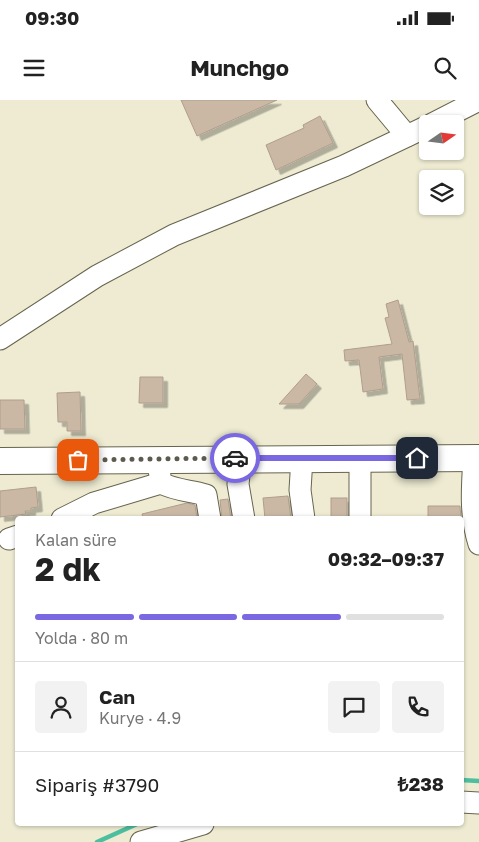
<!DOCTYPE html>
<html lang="tr">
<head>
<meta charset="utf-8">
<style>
	:root { --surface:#fff; --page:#f2f2f2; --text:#222; --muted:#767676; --line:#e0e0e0; --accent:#7a67e2 }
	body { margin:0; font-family:"Golos Text",sans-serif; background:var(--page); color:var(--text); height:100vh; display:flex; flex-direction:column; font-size:19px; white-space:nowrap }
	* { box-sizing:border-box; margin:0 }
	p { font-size:16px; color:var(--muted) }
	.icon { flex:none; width:28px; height:28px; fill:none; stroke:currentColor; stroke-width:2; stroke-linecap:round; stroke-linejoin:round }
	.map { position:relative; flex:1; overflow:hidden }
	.sheet { position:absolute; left:15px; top:416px; width:449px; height:310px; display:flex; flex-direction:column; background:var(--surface); border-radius:5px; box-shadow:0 1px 4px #0004 }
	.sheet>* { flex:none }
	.needle { width:32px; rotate:76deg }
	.buttons { position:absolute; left:419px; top:15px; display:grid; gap:10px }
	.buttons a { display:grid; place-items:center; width:45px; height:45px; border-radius:5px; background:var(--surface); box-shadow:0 1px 4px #0004; font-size:25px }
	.pin { position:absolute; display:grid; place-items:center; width:42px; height:42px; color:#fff; margin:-21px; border-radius:10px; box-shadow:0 2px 8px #0006 }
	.courier { position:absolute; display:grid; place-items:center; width:50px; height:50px; margin:-25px; border:4px solid #7a67e2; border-radius:50%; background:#fff; color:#222; box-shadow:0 1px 6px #0007 }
	.summary em { font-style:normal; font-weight:700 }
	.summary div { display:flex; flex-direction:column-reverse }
	.summary { display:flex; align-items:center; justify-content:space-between; height:85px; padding:0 20px }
	h1 { font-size:32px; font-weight:700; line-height:38px }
	.bar { display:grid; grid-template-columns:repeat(4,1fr); gap:8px 5px; align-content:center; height:60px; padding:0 20px }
	.bar i { height:6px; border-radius:4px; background:var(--line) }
	.bar .current { background:var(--accent) }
	.bar p { grid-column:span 4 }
	.line { display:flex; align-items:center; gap:12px; padding:0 20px; border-top:1px solid var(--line) }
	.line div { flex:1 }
	.round { display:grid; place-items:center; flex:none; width:52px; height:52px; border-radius:5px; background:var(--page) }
	.status { display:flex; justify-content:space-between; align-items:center; height:35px; padding:0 25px; background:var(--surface); direction:ltr }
	.status svg { height:14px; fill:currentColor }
	header { display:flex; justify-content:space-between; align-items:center; height:65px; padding:0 20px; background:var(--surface); font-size:22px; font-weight:700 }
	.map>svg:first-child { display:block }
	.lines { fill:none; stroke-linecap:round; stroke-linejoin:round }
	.stream { stroke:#4dbf9f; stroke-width:4.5 }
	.building { fill:#cab8a5; stroke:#b09e8d; filter:url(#shadow) }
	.minor-casing { stroke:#67644e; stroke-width:23 }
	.major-casing { stroke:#67644e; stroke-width:28 }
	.minor { stroke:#fff; stroke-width:21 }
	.major { stroke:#fff; stroke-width:26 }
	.done { stroke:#5d5b4d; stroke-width:5; stroke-dasharray:0 9 }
	.route { stroke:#7a67e2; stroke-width:6 }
</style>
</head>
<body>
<div class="status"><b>09:30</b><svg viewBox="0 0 49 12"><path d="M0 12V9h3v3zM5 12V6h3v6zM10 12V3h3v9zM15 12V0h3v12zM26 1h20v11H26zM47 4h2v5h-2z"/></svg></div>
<header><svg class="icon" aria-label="menu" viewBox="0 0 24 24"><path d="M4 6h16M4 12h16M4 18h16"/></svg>Munchgo<svg class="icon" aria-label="search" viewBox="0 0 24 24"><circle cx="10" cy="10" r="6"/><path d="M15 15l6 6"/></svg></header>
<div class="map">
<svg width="479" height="742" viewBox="0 0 479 742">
	<defs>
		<filter id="shadow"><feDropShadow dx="4.5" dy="4.5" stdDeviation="0" flood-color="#0004"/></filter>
	</defs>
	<rect width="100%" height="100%" fill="#eeebd2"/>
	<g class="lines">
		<g class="stream">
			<polyline points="461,680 479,681"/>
			<polyline points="97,742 137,724"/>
		</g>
	</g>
	<g class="building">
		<polygon points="181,0 277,0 197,36"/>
		<polygon points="320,16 333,43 276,70 266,45 304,28 303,25"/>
		<polygon points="398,200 409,242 413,241 420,299 407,300 402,254 379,257 383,289 363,292 359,260 345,261 344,250 392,244 385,218 389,217 386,204"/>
		<polygon points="306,274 317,284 299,304 279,304"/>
		<polygon points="140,277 163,277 163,303 139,303"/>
		<polygon points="80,292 81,331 67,331 67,322 58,322 57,293"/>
		<polygon points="0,300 24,300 25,329 0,329"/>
		<polygon points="36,387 38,407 31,408 31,411 25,411 26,414 0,417 0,391"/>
		<polygon points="288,396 291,419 265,419 263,398"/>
		<rect x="331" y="398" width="16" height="21"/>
		<polygon points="228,399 231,419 222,419 220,400"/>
		<polygon points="187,403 195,405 197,419 143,419 142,414"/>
		<polygon points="428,406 460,406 461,419 428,419"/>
	</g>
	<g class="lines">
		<defs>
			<g id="minor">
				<polyline points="377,0 407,36"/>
				<polyline points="432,24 479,0"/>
				<polyline points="0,239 97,176 174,135 344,66 428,26"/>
				<polyline points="241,358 238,384 244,419"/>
				<polyline points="302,358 300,390 304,419"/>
				<path d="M474,358C472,387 470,416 479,444"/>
				<path d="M159,369L161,383C177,391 189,390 206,395L210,419"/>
				<polyline points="62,419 94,403 161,383"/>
				<polyline points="360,419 360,358"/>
				<polyline points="9,439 18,436"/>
				<polyline points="461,702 479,703"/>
				<polyline points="141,742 203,724"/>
			</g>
			<polyline id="major" points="0,361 479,358"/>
		</defs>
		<use href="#minor" class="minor-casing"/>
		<use href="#major" class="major-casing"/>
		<use href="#minor" class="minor"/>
		<use href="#major" class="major"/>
	</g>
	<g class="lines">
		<polyline class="done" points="78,360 235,358"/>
		<polyline class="route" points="235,358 417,358"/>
	</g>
</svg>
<div class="buttons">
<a><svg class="needle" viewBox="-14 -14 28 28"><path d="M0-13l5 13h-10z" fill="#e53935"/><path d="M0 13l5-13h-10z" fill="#767676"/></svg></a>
<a><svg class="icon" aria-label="layers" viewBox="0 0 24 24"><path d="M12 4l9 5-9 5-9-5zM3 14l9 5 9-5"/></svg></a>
</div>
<div class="pin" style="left:78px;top:360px;background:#ea580c"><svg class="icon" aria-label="bag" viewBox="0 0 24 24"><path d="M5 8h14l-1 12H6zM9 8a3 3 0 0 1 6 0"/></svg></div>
<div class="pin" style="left:417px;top:358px;background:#1f2937"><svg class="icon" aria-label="home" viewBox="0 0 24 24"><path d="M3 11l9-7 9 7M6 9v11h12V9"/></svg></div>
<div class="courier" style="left:235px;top:358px"><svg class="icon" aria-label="car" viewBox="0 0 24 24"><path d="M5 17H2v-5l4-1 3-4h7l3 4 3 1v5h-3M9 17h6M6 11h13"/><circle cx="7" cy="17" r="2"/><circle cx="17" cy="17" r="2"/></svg></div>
<section class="sheet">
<div class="summary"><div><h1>2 dk</h1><p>Kalan süre</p></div><em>09:32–09:37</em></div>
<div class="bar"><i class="current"></i><i class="current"></i><i class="current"></i><i></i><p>Yolda · 80 m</p></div>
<div class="line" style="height:90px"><a class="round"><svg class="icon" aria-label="person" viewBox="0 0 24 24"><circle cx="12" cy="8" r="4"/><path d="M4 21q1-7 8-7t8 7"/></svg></a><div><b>Can</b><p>Kurye · 4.9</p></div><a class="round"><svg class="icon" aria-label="chat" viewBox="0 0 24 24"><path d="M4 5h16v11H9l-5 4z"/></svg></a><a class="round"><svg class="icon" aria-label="phone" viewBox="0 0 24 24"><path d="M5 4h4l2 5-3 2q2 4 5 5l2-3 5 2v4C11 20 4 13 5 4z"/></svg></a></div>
<div class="line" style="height:65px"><div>Sipariş #3790</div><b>₺238</b></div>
</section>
</div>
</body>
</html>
